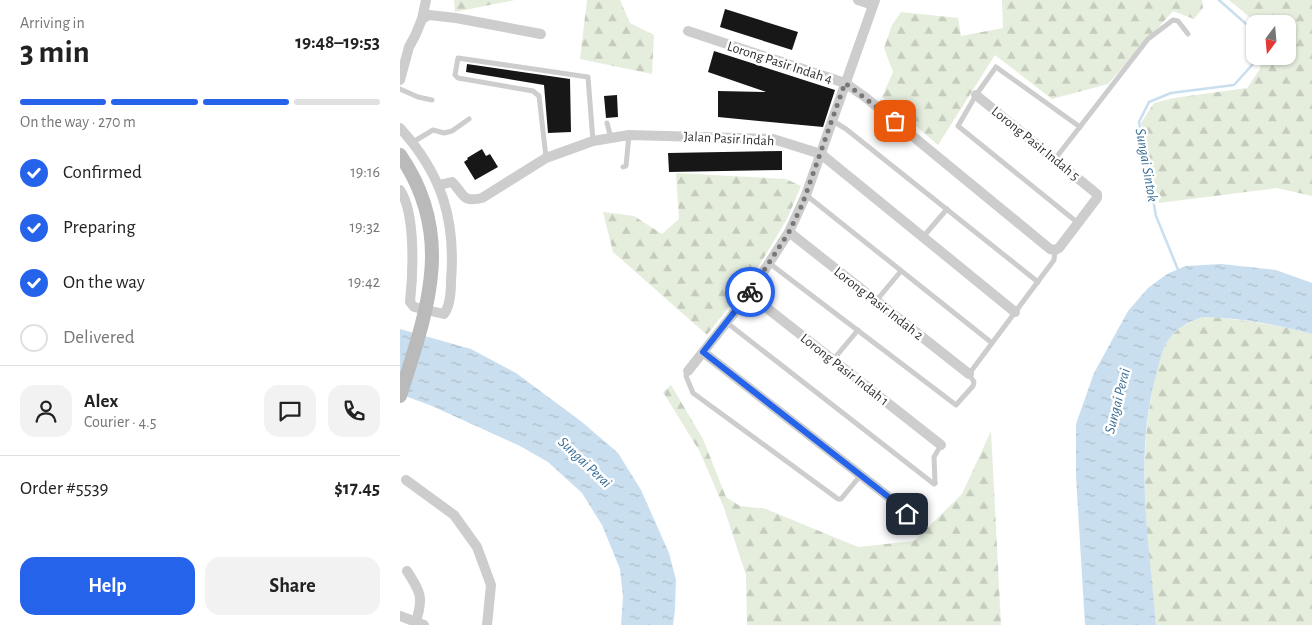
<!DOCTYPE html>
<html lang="en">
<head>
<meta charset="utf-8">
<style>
	:root { --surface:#fff; --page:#f2f2f2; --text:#222; --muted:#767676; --line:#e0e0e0; --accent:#2563eb }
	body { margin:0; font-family:"Alegreya Sans",sans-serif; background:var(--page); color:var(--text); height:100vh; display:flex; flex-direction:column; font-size:19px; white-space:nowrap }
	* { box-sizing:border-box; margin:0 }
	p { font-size:16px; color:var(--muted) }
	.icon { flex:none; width:28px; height:28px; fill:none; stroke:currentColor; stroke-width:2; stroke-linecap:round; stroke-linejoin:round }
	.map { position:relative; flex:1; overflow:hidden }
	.side { display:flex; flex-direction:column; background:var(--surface); width:400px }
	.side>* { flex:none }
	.needle { width:32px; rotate:196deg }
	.fabs { position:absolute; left:846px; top:15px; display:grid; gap:10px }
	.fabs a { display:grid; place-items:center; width:50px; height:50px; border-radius:10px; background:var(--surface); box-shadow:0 1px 4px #0004; font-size:25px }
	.pin { position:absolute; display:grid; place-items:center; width:42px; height:42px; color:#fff; margin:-21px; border-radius:10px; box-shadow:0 2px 8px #0006 }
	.courier { position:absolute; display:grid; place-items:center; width:50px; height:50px; margin:-25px; border:4px solid #2563eb; border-radius:50%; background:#fff; color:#222; box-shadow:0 1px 6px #0007 }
	.overview em { font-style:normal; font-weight:700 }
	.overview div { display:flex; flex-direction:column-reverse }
	.overview { display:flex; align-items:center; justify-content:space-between; height:85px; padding:0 20px }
	h1 { font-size:32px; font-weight:700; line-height:38px }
	.bar { display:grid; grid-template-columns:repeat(4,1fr); gap:8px 5px; align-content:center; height:60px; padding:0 20px }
	.bar i { height:6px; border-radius:4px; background:var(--line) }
	.bar .on { background:var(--accent) }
	.bar p { grid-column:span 4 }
	.line { display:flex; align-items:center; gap:12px; padding:0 20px; border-top:1px solid var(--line) }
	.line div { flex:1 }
	.round { display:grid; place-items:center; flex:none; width:52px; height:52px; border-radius:15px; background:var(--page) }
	ol { padding:0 20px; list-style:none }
	li { display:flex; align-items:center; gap:15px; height:55px }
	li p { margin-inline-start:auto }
	li .icon { padding:5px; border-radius:50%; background:var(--accent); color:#fff; stroke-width:4 }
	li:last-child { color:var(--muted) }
	li i { width:28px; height:28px; border:2px solid var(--line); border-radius:50% }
	.action { display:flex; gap:10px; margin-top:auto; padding:10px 20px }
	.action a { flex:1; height:58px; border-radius:15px; background:var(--accent); color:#fff; font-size:20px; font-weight:700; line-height:58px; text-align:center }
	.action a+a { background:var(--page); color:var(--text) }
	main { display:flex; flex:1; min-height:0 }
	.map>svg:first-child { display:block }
	.forest { fill:url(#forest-firs) }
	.water { fill:url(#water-ripples) }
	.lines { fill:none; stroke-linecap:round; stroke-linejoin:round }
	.stream { stroke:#c9deee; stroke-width:2.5 }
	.building { fill:#171717 }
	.lane { stroke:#cdcdcd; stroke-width:5 }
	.street { stroke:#cdcdcd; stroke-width:10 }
	.secondary { stroke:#bababa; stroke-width:14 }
	.done { stroke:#787878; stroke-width:5; stroke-dasharray:0 9 }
	.route { stroke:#2563eb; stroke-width:6 }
	.labels { text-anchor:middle; stroke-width:5; stroke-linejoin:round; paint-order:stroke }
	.street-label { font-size:14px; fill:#303030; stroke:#fff }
	.water-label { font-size:15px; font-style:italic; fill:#396f97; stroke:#fff }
</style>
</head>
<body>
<main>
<section class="side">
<div class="overview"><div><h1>3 min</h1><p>Arriving in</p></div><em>19:48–19:53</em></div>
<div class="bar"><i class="on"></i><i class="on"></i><i class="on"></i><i></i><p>On the way · 270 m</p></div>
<ol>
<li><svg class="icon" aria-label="check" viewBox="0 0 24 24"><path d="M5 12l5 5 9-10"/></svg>Confirmed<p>19:16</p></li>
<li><svg class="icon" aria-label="check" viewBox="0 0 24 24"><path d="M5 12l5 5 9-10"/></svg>Preparing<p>19:32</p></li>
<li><svg class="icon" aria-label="check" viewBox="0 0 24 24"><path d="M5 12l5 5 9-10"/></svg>On the way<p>19:42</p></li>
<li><i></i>Delivered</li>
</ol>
<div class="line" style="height:90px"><a class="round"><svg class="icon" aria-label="person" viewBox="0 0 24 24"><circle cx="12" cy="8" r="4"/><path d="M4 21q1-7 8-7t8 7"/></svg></a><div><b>Alex</b><p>Courier · 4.5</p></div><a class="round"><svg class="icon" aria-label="chat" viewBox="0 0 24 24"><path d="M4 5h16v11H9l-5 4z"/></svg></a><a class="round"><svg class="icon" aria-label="phone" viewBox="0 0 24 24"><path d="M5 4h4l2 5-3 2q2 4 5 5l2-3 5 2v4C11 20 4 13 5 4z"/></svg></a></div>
<div class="line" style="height:65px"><div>Order #5539</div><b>$17.45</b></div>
<div class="action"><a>Help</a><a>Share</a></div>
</section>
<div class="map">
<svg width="912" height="625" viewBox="0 0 912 625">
	<defs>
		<pattern id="forest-firs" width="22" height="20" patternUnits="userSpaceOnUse" patternTransform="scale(1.25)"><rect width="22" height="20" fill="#e5eddd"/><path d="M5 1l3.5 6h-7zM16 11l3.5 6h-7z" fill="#c5ccbe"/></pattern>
		<pattern id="water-ripples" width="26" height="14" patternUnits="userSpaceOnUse" patternTransform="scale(1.25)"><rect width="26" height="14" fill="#c9deee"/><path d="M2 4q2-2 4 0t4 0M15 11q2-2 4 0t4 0" fill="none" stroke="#adbfcc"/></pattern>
	</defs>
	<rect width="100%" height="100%" fill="#fff"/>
	<g class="forest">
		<polygon points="54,0 115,0 55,12"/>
		<polygon points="187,0 220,0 230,23 254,35 252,74 180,59"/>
		<polygon points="602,0 802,0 803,8 794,19 773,11 708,84 652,99 595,55 538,145 482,97 493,72 484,48 492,25 501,12 558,18 561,36 603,28"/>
		<polygon points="829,0 912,0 912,196 877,188 759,203 741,123 754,103 774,98 847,88 860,69 861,56 888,56 888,24 858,24"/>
		<polygon points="276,173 386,179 401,186 387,219 347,286 326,310 307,335 213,252 203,212 234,216 262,234 279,219"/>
		<path d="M802,317C840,319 875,324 912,334V625H756C748,547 737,465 753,387C756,371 760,354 768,340C776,328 789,323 802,317Z"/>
		<polygon points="271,385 303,439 326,497 340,506 366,509 458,547 514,541 562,494 591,431 601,625 347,625 346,575 324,508 300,452 263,392"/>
	</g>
	<g class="water">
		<path d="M821,264L876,270L912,283V334C881,326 850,319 818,318C812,318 805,316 800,318C788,322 776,329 769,339C762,349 759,363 756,375C734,456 749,542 756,625H685L676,476V424L694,373L728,311L748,288L767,274L786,266Z"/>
		<polygon points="0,329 71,349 116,373 182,422 218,453 241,490 269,553 276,580 275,609 273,625 221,625 223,597 220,569 202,525 182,493 148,462 120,446 32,406 0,394"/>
	</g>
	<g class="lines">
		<polyline class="stream" points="779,272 756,216 739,122 749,102 771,93 834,85 852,65 854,31 819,0"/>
	</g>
	<g class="building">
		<polygon points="325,9 398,32 392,50 320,27"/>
		<polygon points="314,51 435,90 423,127 318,117 318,91 366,92 308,72"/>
		<polygon points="67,64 170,79 171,132 148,133 144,85 66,72"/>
		<polygon points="217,95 218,117 206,118 204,96"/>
		<polygon points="82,149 86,156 90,154 98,167 75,180 64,162 68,159 67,158"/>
		<polygon points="382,151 382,170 269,172 268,153"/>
	</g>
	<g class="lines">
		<g class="lane">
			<polyline points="0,89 18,97 32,100"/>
			<polyline points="433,121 446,129 638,282"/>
			<polyline points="207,123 211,138"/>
			<polyline points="13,142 33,130 44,133 52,131 69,119"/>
			<polyline points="146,157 139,96 133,91 58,78 55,75 58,58 188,77 193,141"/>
			<polyline points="655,159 748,39 773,20 778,21 788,34"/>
			<polyline points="223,167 226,166 229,135"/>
			<polyline points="406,195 592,343"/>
			<polyline points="678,223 558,126 576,95 596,67 680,127"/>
			<polyline points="523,237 547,209"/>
			<polyline points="369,263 556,405 573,386 574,382 569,374 654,260 655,250"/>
			<polyline points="476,301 501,271"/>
			<polyline points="326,322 534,484 535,483"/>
			<polyline points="433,360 458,330"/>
			<polyline points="288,371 286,376 293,393 438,499 441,499 460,476"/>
			<polyline points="535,483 534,457 541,445"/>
		</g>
		<g class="street">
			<polyline points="458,0 473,5"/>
			<polyline points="22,19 29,15 56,18 141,34"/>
			<polyline points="288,31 445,83 465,97 650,249 655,250 659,248 697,198 697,194 576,95"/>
			<polyline points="0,80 9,47 15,36 22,19 26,0"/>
			<path d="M0,128C42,174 56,220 51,281C51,290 50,306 44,314L14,307L10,302C13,275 16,213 0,190"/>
			<path d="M39,185L52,182C64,193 61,203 82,198L146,158L193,141L229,135L373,139L421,154L615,312"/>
			<polyline points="389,232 569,374"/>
			<polyline points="349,294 541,445"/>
			<polyline points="303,352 504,509 507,515"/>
			<polyline points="288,371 349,294 389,232 406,195 475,0"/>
			<polyline points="6,480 54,515 77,547 91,585 87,625"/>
			<path d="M7,571C20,591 24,597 16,621"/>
			<polyline points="0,616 24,625"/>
		</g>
		<path class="secondary" d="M0,155C56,236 27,311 0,396"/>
	</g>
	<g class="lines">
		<polyline class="done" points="350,292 389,232 402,205 445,83 495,121"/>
		<polyline class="route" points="350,292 303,352 504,509 507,514"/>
	</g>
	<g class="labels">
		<g class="street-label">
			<text transform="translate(380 62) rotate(18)" y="5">Lorong Pasir Indah 4</text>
			<text transform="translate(329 138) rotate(3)" y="5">Jalan Pasir Indah</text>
			<text transform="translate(636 143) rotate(39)" y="5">Lorong Pasir Indah 5</text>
			<text transform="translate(479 303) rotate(38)" y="5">Lorong Pasir Indah 2</text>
			<text transform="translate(445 369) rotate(38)" y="5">Lorong Pasir Indah 1</text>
		</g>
		<g class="water-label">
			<text transform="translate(747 165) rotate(80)" y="5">Sungai Sintok</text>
			<text transform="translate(717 401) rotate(-76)" y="5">Sungai Perai</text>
			<text transform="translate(185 462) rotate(43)" y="5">Sungai Perai</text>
		</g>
	</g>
</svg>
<div class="fabs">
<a><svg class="needle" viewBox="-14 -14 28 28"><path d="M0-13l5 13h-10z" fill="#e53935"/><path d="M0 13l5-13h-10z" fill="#767676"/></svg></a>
</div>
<div class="pin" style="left:495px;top:121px;background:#ea580c"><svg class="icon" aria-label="bag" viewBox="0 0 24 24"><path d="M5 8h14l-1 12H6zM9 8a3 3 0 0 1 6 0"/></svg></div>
<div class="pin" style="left:507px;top:514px;background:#1f2937"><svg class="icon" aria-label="home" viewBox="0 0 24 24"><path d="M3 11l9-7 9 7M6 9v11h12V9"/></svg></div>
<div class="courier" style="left:350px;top:292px"><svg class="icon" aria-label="bike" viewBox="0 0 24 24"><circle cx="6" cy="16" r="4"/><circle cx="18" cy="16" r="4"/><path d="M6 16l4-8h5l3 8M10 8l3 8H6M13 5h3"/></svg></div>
</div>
</main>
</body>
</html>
